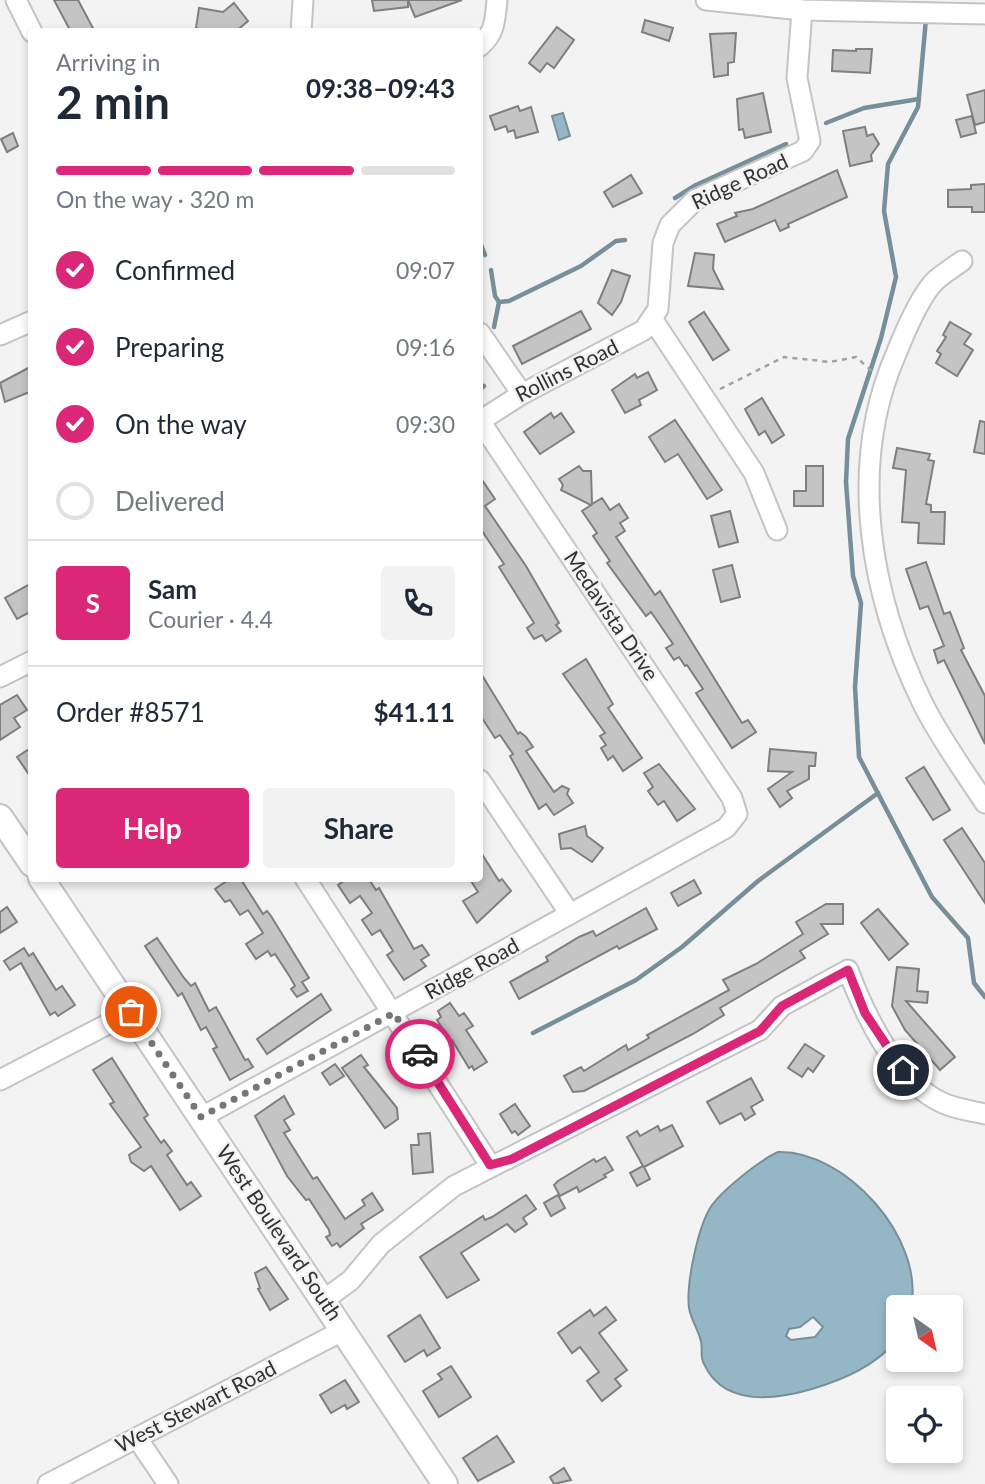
<!DOCTYPE html>
<html lang="en">
<head>
<meta charset="utf-8">
<style>
	:root { --surface:#fff; --page:#f2f2f3; --text:#1f2937; --muted:#747a83; --line:#e0e1e3; --accent:#db2777 }
	body { margin:0; font-family:Lato,sans-serif; background:var(--page); color:var(--text); height:100vh; display:flex; flex-direction:column; font-size:26px; white-space:nowrap }
	* { box-sizing:border-box; margin:0 }
	p { font-size:23px; color:var(--muted) }
	.icon { flex:none; width:38px; height:38px; fill:none; stroke:currentColor; stroke-width:2; stroke-linecap:round; stroke-linejoin:round }
	.map { position:relative; flex:1; overflow:hidden }
	.sheet { position:absolute; left:28px; top:28px; width:455px; height:854px; display:flex; flex-direction:column; background:var(--surface); border-radius:7px; box-shadow:0 4px 10px #0003 }
	.sheet>* { flex:none }
	.needle { width:46px; rotate:146deg }
	.fabs { position:absolute; left:886px; top:1295px; display:grid; gap:14px }
	.fabs a { display:grid; place-items:center; width:77px; height:77px; border-radius:7px; background:var(--surface); box-shadow:0 4px 10px #0003; font-size:35px }
	.pin { position:absolute; display:grid; place-items:center; width:60px; height:60px; color:#fff; margin:-30px; border:4px solid #fff; border-radius:50%; box-shadow:0 2px 7px #0007 }
	.courier { position:absolute; display:grid; place-items:center; width:70px; height:70px; margin:-35px; border:5px solid #db2777; border-radius:50%; background:#fff; color:#222; box-shadow:0 2px 9px #0007 }
	.summary em { font-style:normal; font-weight:700 }
	.summary div { display:flex; flex-direction:column-reverse }
	.summary { display:flex; align-items:center; justify-content:space-between; height:119px; padding:0 28px }
	h1 { font-size:46px; font-weight:700; line-height:52px }
	.bar { display:grid; grid-template-columns:repeat(4,1fr); gap:10px 7px; align-content:center; height:84px; padding:0 28px }
	.bar i { height:9px; border-radius:5px; background:var(--line) }
	.bar .selected { background:var(--accent) }
	.bar p { grid-column:span 4 }
	.line { display:flex; align-items:center; gap:18px; padding:0 28px; border-top:2px solid var(--line) }
	.line div { flex:1 }
	.round { display:grid; place-items:center; flex:none; width:74px; height:74px; border-radius:7px; background:var(--page) }
	ol { padding:0 28px; list-style:none }
	li { display:flex; align-items:center; gap:21px; height:77px }
	li p { margin-inline-start:auto }
	li .icon { padding:7px; border-radius:50%; background:var(--accent); color:#fff; stroke-width:4 }
	li:last-child { color:var(--muted) }
	li i { width:38px; height:38px; border:4px solid var(--line); border-radius:50% }
	.action { display:flex; gap:14px; margin-top:auto; padding:14px 28px }
	.action a { flex:1; height:80px; border-radius:7px; background:var(--accent); color:#fff; font-size:28px; font-weight:700; line-height:80px; text-align:center }
	.action a+a { background:var(--page); color:var(--text) }
	.map>svg:first-child { display:block }
	.water { fill:#95b7c5; stroke:#778f99; stroke-width:2; fill-rule:evenodd }
	.lines { fill:none; stroke-linecap:round; stroke-linejoin:round }
	.stream { stroke:#778f99; stroke-width:4.5 }
	.building { fill:#c4c4c5; stroke:#7f7f80; stroke-width:2 }
	.minor-casing { stroke:#c4c4c6; stroke-width:23 }
	.major-casing { stroke:#c4c4c6; stroke-width:28 }
	.path { stroke:#a2a2a2; stroke-width:2.5; stroke-dasharray:5 5; stroke-linecap:butt }
	.minor { stroke:#fff; stroke-width:19 }
	.major { stroke:#fff; stroke-width:24 }
	.done { stroke:#767676; stroke-width:7; stroke-dasharray:0 12.6 }
	.route { stroke:#db2777; stroke-width:9 }
	.labels { text-anchor:middle; stroke-width:5; stroke-linejoin:round; paint-order:stroke }
	.street-label { font-size:21px; fill:#323232; stroke:#f3f3f4 }
</style>
</head>
<body>
<div class="map">
<svg width="985" height="1484" viewBox="0 0 985 1484">
	<rect width="100%" height="100%" fill="#f3f3f4"/>
	<g class="water">
		<polygon points="563,113 570,136 559,140 552,116"/>
		<path d="M778,1152C846,1150 925,1239 911,1307H898V1339C875,1366 845,1379 812,1389C774,1400 724,1407 704,1364C699,1355 704,1347 700,1338C697,1328 691,1319 689,1308C686,1284 698,1225 712,1205C724,1189 760,1160 778,1152ZM813,1317L823,1327L815,1337L791,1340L786,1336L789,1329L800,1327Z"/>
	</g>
	<g class="lines">
		<g class="stream">
			<polyline points="926,19 918,107 888,164 884,211 896,277 881,338 848,439 846,482 853,576 861,603 855,687 859,757 932,897 968,938 974,983 985,997"/>
			<polyline points="826,123 864,108 919,99"/>
			<polyline points="675,198 696,185 786,144"/>
			<polyline points="480,242 485,255"/>
			<polyline points="491,270 495,296 499,302 509,301 581,266 616,241 625,240"/>
			<polyline points="494,327 499,302"/>
			<polyline points="480,390 484,386"/>
			<polyline points="533,1033 636,980 682,947 758,881 878,793"/>
		</g>
	</g>
	<g class="building">
		<polygon points="54,0 78,0 95,32 71,32"/>
		<polygon points="372,0 408,0 408,7 374,11"/>
		<polygon points="408,0 462,0 415,17"/>
		<polygon points="234,3 248,21 235,32 209,32 196,28 199,8 223,12"/>
		<polygon points="645,20 673,28 669,41 642,32"/>
		<polygon points="557,27 574,40 554,68 547,63 540,72 529,63"/>
		<polygon points="736,33 734,62 728,63 728,75 714,77 710,34"/>
		<polygon points="856,49 872,49 870,73 832,71 833,50 856,51"/>
		<polygon points="985,90 985,122 975,125 967,95"/>
		<polygon points="763,93 771,132 745,138 743,129 739,130 737,99"/>
		<polygon points="518,106 520,111 531,107 538,132 516,138 514,130 508,132 506,126 495,130 490,116"/>
		<polygon points="972,116 976,133 961,137 956,120"/>
		<polygon points="865,127 867,136 873,134 879,144 871,155 872,161 850,166 843,131"/>
		<polygon points="13,133 18,146 7,152 1,139"/>
		<polygon points="837,170 847,197 788,224 789,227 780,231 775,220 725,242 717,224 737,216 735,213 753,209"/>
		<polygon points="631,175 642,193 613,207 604,192"/>
		<polygon points="985,184 985,212 972,212 972,207 948,207 948,190 971,189 971,185"/>
		<polygon points="695,253 714,255 713,269 723,289 688,286"/>
		<polygon points="612,270 630,276 621,302 612,315 598,303"/>
		<polygon points="581,311 591,329 522,364 513,346"/>
		<polygon points="704,312 729,350 713,360 689,322"/>
		<polygon points="950,322 971,334 964,344 973,350 957,376 936,363 941,354 937,351 946,337 943,335"/>
		<polygon points="32,366 32,391 5,402 0,383"/>
		<polygon points="648,372 657,390 639,400 641,405 625,413 612,390 635,374 637,378"/>
		<polygon points="762,398 784,435 772,443 765,431 759,435 745,409"/>
		<polygon points="551,413 554,418 561,413 574,432 540,454 524,432"/>
		<polygon points="675,420 722,490 707,499 678,454 665,462 649,437"/>
		<polygon points="980,421 985,422 985,454 974,452"/>
		<polygon points="897,448 930,454 928,460 934,461 926,504 931,505 931,512 945,512 944,544 918,543 919,523 902,522 906,470 893,468"/>
		<polygon points="579,466 583,471 591,471 592,504 602,498 610,510 619,504 628,518 620,523 625,531 616,537 655,595 660,591 742,723 748,720 756,732 732,748 696,693 703,689 687,665 685,666 679,657 674,660 666,648 673,644 658,622 651,612 646,616 607,563 610,561 593,536 597,533 582,511 591,505 561,490 563,485 559,479"/>
		<polygon points="806,466 823,466 823,506 794,506 794,491 806,491"/>
		<polygon points="480,477 495,499 485,506 526,566 559,623 556,625 561,631 546,641 542,635 534,639 527,628 534,623 499,567 504,564 480,528"/>
		<polygon points="730,511 738,542 719,547 711,516"/>
		<polygon points="926,562 944,614 950,612 964,648 961,650 985,696 985,744 944,660 938,663 934,650 944,646 928,606 920,609 906,569"/>
		<polygon points="732,565 740,597 721,602 713,570"/>
		<polygon points="32,583 32,611 17,619 5,598"/>
		<polygon points="586,659 613,704 608,708 642,758 623,771 613,756 608,760 601,748 606,745 600,736 605,733 563,674"/>
		<polygon points="480,672 518,734 520,732 526,737 533,747 526,751 554,792 562,786 569,789 567,794 573,803 554,815 546,804 539,809 510,756 513,754 500,735 495,738 480,715"/>
		<polygon points="17,695 27,710 14,718 20,727 0,740 0,705"/>
		<polygon points="32,747 32,779 17,757"/>
		<polygon points="770,749 816,753 815,766 809,766 809,779 787,791 792,798 780,807 768,789 792,772 768,771"/>
		<polygon points="659,764 695,809 677,821 664,801 658,805 648,791 653,787 644,773"/>
		<polygon points="924,767 950,810 933,820 906,778"/>
		<polygon points="585,826 587,836 603,848 592,862 571,848 561,849 559,834"/>
		<polygon points="962,828 985,863 985,903 944,840"/>
		<polygon points="480,851 499,881 502,879 511,891 477,923 463,901 478,892 469,878 480,878"/>
		<polygon points="231,878 240,878 263,914 267,911 271,916 309,978 302,982 308,991 297,997 291,989 295,986 290,977 275,954 271,956 268,951 256,959 246,944 263,933 248,910 240,915 230,900 225,902 215,889"/>
		<polygon points="348,878 368,878 376,890 379,888 414,949 422,945 429,955 421,960 426,966 404,980 387,955 393,951 380,930 372,935 362,920 372,913 360,896 350,903 338,885"/>
		<polygon points="694,880 701,893 678,906 671,893"/>
		<polygon points="826,904 843,904 843,924 821,924 828,934 800,951 805,958 720,1008 724,1015 693,1034 584,1091 573,1092 564,1076 581,1067 584,1071 626,1045 628,1050 649,1038 647,1035 729,990 723,980 756,964 803,934 796,922"/>
		<polygon points="7,907 17,922 0,933 0,912"/>
		<polygon points="646,908 657,929 619,949 617,946 519,999 510,982 548,961 546,957 579,937 593,931 596,936"/>
		<polygon points="878,909 908,944 889,960 861,923"/>
		<polygon points="157,938 184,978 191,986 195,983 209,1011 216,1007 245,1060 248,1059 253,1067 230,1080 213,1049 217,1047 206,1027 201,1030 182,993 178,996 145,946"/>
		<polygon points="24,948 29,956 33,953 56,990 62,986 75,1005 58,1016 55,1012 50,1015 21,963 10,970 4,961"/>
		<polygon points="897,967 919,969 917,991 928,992 927,1003 906,1001 955,1057 940,1070 905,1030 892,1006"/>
		<polygon points="321,994 331,1010 267,1054 257,1039"/>
		<polygon points="450,1003 459,1016 464,1013 473,1026 466,1030 487,1062 474,1070 472,1066 469,1068 452,1040 447,1043 441,1034 445,1032 437,1020 441,1017 438,1011"/>
		<polygon points="805,1044 824,1056 813,1072 808,1068 802,1077 788,1068"/>
		<polygon points="361,1055 368,1065 364,1067 397,1108 398,1119 385,1128 342,1068"/>
		<polygon points="112,1058 148,1115 144,1118 161,1143 164,1140 172,1151 167,1155 187,1185 191,1182 201,1196 180,1210 151,1166 144,1171 131,1162 129,1155 141,1147 110,1104 114,1102 93,1070"/>
		<polygon points="335,1064 344,1076 330,1085 322,1073"/>
		<polygon points="751,1078 763,1100 751,1107 755,1114 745,1120 741,1113 720,1124 707,1102"/>
		<polygon points="284,1096 294,1114 284,1120 290,1130 284,1133 313,1179 317,1177 345,1219 365,1205 362,1200 372,1193 383,1210 361,1224 364,1228 340,1247 337,1243 332,1246 326,1237 330,1235 329,1230 309,1199 306,1200 287,1176 255,1116"/>
		<polygon points="515,1104 530,1126 518,1135 515,1131 512,1133 500,1114"/>
		<polygon points="672,1125 683,1146 644,1167 650,1179 637,1186 630,1173 643,1166 627,1137 637,1131 640,1136 658,1126 660,1131"/>
		<polygon points="430,1133 433,1172 413,1174 411,1145 419,1145 418,1134"/>
		<polygon points="605,1157 613,1170 604,1175 606,1177 579,1192 577,1187 560,1196 554,1185 558,1181 594,1159 596,1162"/>
		<polygon points="526,1195 536,1209 523,1218 527,1224 515,1232 507,1224 461,1253 479,1280 447,1298 420,1257 483,1216 485,1220 492,1217"/>
		<polygon points="558,1195 565,1208 551,1216 544,1203"/>
		<polygon points="266,1267 288,1299 270,1310 258,1289 260,1288 255,1273"/>
		<polygon points="606,1307 616,1320 599,1333 627,1370 615,1379 621,1386 602,1401 587,1381 599,1372 580,1347 572,1353 558,1333 590,1310 594,1316"/>
		<polygon points="420,1315 440,1348 427,1356 424,1350 405,1362 388,1336"/>
		<polygon points="451,1366 471,1397 439,1417 423,1391 442,1379 438,1374"/>
		<polygon points="345,1380 359,1402 347,1409 345,1405 331,1413 320,1395"/>
		<polygon points="497,1436 514,1462 478,1481 463,1458"/>
		<polygon points="564,1468 571,1480 554,1484 550,1477"/>
	</g>
	<g class="lines">
		<defs>
			<g id="minor">
				<polyline points="16,0 32,32"/>
				<polyline points="706,0 802,10 985,14"/>
				<polyline points="301,32 303,0"/>
				<path d="M480,46C495,33 495,20 497,0"/>
				<path d="M962,261C954,267 944,273 936,280C921,294 904,334 896,354C847,466 870,596 923,704C940,738 964,771 985,803"/>
				<polyline points="653,320 754,473 777,530"/>
				<polyline points="480,333 522,394"/>
				<polyline points="0,335 32,321"/>
				<polyline points="480,421 522,394 644,330 658,309 663,243 670,225 695,200 803,151 810,141 797,78 802,10"/>
				<polyline points="0,677 32,661"/>
				<polyline points="480,780 570,914"/>
				<polyline points="305,878 490,1165"/>
				<polyline points="0,1080 131,1012"/>
				<polyline points="202,1117 726,828 737,814 732,798 480,421"/>
				<path d="M324,1300L351,1280L381,1244L454,1186L760,1030L782,1006L848,970C865,1015 897,1083 943,1103C956,1109 972,1111 985,1114"/>
				<polyline points="137,1438 168,1484"/>
				<polyline points="48,1484 344,1330"/>
			</g>
			<g id="major">
				<polyline points="0,817 32,864"/>
				<polyline points="41,878 445,1484"/>
			</g>
		</defs>
		<use href="#minor" class="minor-casing"/>
		<use href="#major" class="major-casing"/>
		<polyline class="path" points="720,389 784,357 830,362 856,357 874,373"/>
		<use href="#minor" class="minor"/>
		<use href="#major" class="major"/>
	</g>
	<g class="lines">
		<polyline class="done" points="131,1012 201,1117 394,1013 420,1054"/>
		<polyline class="route" points="420,1054 490,1165 512,1159 760,1031 782,1006 848,970 865,1013 903,1070"/>
	</g>
	<g class="labels">
		<g class="street-label">
			<text transform="translate(740 182) rotate(-25)" y="7">Ridge Road</text>
			<text transform="translate(567 371) rotate(-27)" y="7">Rollins Road</text>
			<text transform="translate(611 616) rotate(56)" y="7">Medavista Drive</text>
			<text transform="translate(472 969) rotate(-29)" y="7">Ridge Road</text>
			<text transform="translate(279 1233) rotate(56)" y="7">West Boulevard South</text>
			<text transform="translate(196 1407) rotate(-27)" y="7">West Stewart Road</text>
		</g>
	</g>
</svg>
<div class="fabs">
<a><svg class="needle" viewBox="-14 -14 28 28"><path d="M0-13l5 13h-10z" fill="#e53935"/><path d="M0 13l5-13h-10z" fill="#747a83"/></svg></a>
<a><svg class="icon" aria-label="locate" viewBox="0 0 24 24"><circle cx="12" cy="12" r="6"/><path d="M12 2v4M12 18v4M2 12h4M18 12h4"/></svg></a>
</div>
<div class="pin" style="left:131px;top:1012px;background:#ea580c"><svg class="icon" aria-label="bag" viewBox="0 0 24 24"><path d="M5 8h14l-1 12H6zM9 8a3 3 0 0 1 6 0"/></svg></div>
<div class="pin" style="left:903px;top:1070px;background:#1f2937"><svg class="icon" aria-label="home" viewBox="0 0 24 24"><path d="M3 11l9-7 9 7M6 9v11h12V9"/></svg></div>
<div class="courier" style="left:420px;top:1054px"><svg class="icon" aria-label="car" viewBox="0 0 24 24"><path d="M5 17H2v-5l4-1 3-4h7l3 4 3 1v5h-3M9 17h6M6 11h13"/><circle cx="7" cy="17" r="2"/><circle cx="17" cy="17" r="2"/></svg></div>
<section class="sheet">
<div class="summary"><div><h1>2 min</h1><p>Arriving in</p></div><em>09:38–09:43</em></div>
<div class="bar"><i class="selected"></i><i class="selected"></i><i class="selected"></i><i></i><p>On the way · 320 m</p></div>
<ol>
<li><svg class="icon" aria-label="check" viewBox="0 0 24 24"><path d="M5 12l5 5 9-10"/></svg>Confirmed<p>09:07</p></li>
<li><svg class="icon" aria-label="check" viewBox="0 0 24 24"><path d="M5 12l5 5 9-10"/></svg>Preparing<p>09:16</p></li>
<li><svg class="icon" aria-label="check" viewBox="0 0 24 24"><path d="M5 12l5 5 9-10"/></svg>On the way<p>09:30</p></li>
<li><i></i>Delivered</li>
</ol>
<div class="line" style="height:126px"><b class="round" style="background:var(--accent);color:#fff">S</b><div><b>Sam</b><p>Courier · 4.4</p></div><a class="round"><svg class="icon" aria-label="phone" viewBox="0 0 24 24"><path d="M5 4h4l2 5-3 2q2 4 5 5l2-3 5 2v4C11 20 4 13 5 4z"/></svg></a></div>
<div class="line" style="height:91px"><div>Order #8571</div><b>$41.11</b></div>
<div class="action"><a>Help</a><a>Share</a></div>
</section>
</div>
</body>
</html>
